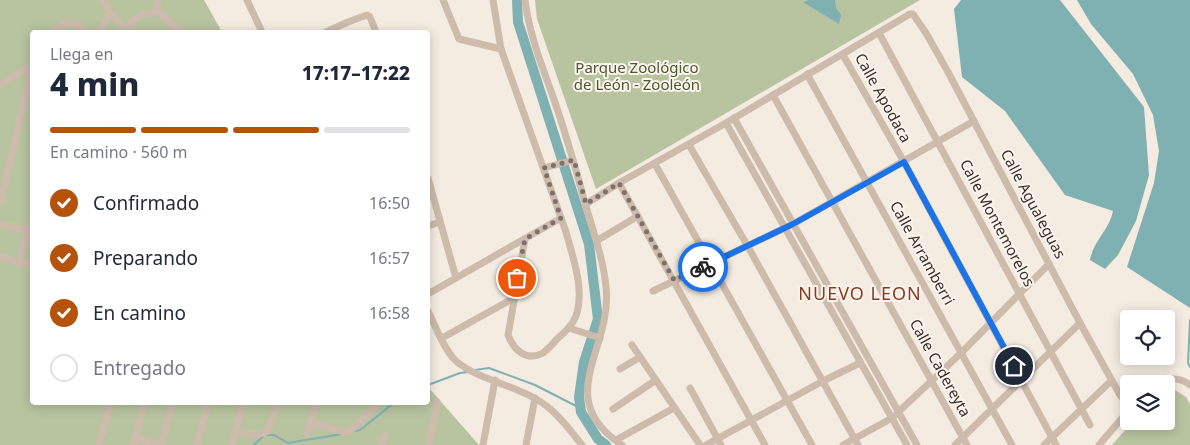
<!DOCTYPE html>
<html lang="es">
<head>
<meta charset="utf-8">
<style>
	:root { --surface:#fff; --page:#f2f2f3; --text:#1f2937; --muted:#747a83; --line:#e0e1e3; --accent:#b45309 }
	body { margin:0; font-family:"Noto Sans",sans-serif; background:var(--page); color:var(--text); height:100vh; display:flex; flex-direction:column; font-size:19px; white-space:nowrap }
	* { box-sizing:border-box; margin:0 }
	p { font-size:16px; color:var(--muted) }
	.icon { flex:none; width:28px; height:28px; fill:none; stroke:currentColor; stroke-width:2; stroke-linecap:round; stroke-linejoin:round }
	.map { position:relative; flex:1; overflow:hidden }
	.drawer { position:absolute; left:30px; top:30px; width:400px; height:375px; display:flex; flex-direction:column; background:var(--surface); border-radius:5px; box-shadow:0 2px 12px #0003 }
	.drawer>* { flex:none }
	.tools { position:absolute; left:1120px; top:310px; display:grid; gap:10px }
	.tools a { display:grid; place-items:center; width:55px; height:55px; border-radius:5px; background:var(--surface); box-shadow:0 2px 12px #0003; font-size:25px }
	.pin { position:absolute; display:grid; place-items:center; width:42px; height:42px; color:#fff; margin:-21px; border:2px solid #fff; border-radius:50%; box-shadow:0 1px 5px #0007 }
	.courier { position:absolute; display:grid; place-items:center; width:50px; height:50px; margin:-25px; border:4px solid #1a73e8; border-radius:50%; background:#fff; color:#222; box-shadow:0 1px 6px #0007 }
	.headline em { font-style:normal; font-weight:800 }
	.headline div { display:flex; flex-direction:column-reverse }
	.headline { display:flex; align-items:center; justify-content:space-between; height:85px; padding:0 20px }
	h1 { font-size:32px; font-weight:800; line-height:38px }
	.bar { display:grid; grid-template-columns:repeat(4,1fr); gap:8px 5px; align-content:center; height:60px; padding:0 20px }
	.bar i { height:6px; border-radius:4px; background:var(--line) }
	.bar .current { background:var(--accent) }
	.bar p { grid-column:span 4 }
	ol { padding:0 20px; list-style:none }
	li { display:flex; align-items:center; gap:15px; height:55px }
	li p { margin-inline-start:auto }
	li .icon { padding:5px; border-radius:50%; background:var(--accent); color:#fff; stroke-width:4 }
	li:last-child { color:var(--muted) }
	li i { width:28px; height:28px; border:2px solid var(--line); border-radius:50% }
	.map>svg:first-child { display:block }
	.green { fill:#b8c4a0 }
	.water { fill:#7fb0b2 }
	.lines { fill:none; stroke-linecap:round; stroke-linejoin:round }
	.stream { stroke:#7fb0b2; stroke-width:2 }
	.river { stroke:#7fb0b2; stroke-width:10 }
	.minor { stroke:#cdbbac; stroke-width:7 }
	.done { stroke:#7c716b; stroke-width:5; stroke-dasharray:0 9 }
	.route { stroke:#1a73e8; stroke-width:6 }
	.labels { text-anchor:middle; stroke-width:4; stroke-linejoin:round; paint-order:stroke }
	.park-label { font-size:15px; fill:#4a5a2e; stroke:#fbf5ee }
	.street-label { font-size:15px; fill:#3b302b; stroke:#fbf5ee }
	.quarter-label { font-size:18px; letter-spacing:1px; fill:#8c3b22; stroke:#fbf5ee }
</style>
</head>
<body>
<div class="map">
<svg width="1190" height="445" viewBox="0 0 1190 445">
	<rect width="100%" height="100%" fill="#f4ebe1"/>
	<g class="green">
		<polygon points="0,0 204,0 222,32 32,32 32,402 428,402 428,387 479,445 0,445"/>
		<polygon points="535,0 920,0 596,189 537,19"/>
		<polygon points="1172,388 1186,397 1190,404 1190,445 1112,445 1133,421 1166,421 1166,392"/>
	</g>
	<g class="water">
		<polygon points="809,0 835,0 836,8 841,15 839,24 803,2"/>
		<path d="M961,0H1060L1144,107L1149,175L1136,221L1118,255L1105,269L1090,260C1093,241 1110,229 1113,211L1065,195L1005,111L962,77L954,9Z"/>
		<polygon points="1077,0 1190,0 1190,308 1127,267 1154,183 1159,151 1153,115 1133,74 1091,24"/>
	</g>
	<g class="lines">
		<g class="stream">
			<polyline points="1190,320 1188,363 1190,367"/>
			<polyline points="475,370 489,368 535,385 580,408"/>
			<polyline points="428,385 460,373 468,372"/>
			<polyline points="354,431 360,430 395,402"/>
			<polyline points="267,435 274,435 288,443 342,434"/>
			<polyline points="254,445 263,436"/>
		</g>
		<polyline class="river" points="517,0 518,22 589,244 598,319 584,362 579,397 581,412 598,439 606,445"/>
		<g class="minor">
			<polyline points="103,0 110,12 127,32"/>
			<polyline points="157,0 158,12 181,32"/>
			<polyline points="247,0 262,32"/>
			<path d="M443,0L459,39L501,49L566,232C573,258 585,289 576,316C572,326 565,332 557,339C553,344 548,349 543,353C526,362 514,350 508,335L525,239"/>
			<polyline points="493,0 501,49"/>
			<path d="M525,0C529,33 541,63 552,94C565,130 575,166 585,203C593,231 603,257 606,287C613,350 551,398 622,445"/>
			<path d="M125,31C137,16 139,13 158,12"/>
			<polyline points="52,32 66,23 78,25 86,32"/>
			<polyline points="99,32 110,12"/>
			<polyline points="326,32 348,22 367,15 370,17 376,32"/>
			<polyline points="879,33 1090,425"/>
			<polyline points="843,55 904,162 1056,445"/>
			<polyline points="807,74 1012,445"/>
			<polyline points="0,85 32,65"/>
			<polyline points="773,95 967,445"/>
			<polyline points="734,118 917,445"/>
			<polyline points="726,123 907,445"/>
			<polyline points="689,145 747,245 858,445"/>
			<polyline points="655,164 812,445"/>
			<polyline points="544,168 573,160"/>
			<polyline points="428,178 456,278"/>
			<polyline points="619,183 765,445"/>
			<polyline points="0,204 32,68"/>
			<polyline points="586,204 619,183 726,123 910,14 913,14 926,33 948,72 1080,323 1120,395 1129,406"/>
			<polyline points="0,224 32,232"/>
			<polyline points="428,226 440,222"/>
			<polyline points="598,240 638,216"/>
			<polyline points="0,257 32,266"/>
			<polyline points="19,262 32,218"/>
			<polyline points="653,291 793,224 974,121"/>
			<polyline points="428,294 561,218"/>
			<path d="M428,311C435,325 444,350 456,361C475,378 513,385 536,399C556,410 568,428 582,445"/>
			<polyline points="569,328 600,338"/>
			<polyline points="442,338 514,298"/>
			<polyline points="632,345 700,445"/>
			<polyline points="620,369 640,357"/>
			<path d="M1158,384C1167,376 1181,378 1190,385"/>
			<polyline points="690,388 721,445"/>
			<polyline points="613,409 656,380"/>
			<polyline points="311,423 345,432 350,431 380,402"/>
			<path d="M235,431C247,434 257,437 268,431L278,402"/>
			<polyline points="308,434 316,402"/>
			<polyline points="135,438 161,445"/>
			<polyline points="616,440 674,408"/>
			<polyline points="99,445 111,402"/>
			<polyline points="133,445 145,402"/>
			<polyline points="162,445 172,402"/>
			<polyline points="197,445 208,402"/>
			<polyline points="232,445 243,402"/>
			<polyline points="382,445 385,435"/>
			<polyline points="429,445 437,402"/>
			<polyline points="483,445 495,380"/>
			<polyline points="526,445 535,398"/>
			<polyline points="706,445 823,381 860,363"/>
			<polyline points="843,445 892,418 961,353 1049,264"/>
			<polyline points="955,445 1080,323"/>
			<polyline points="1044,445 1111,381"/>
			<polyline points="1099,445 1129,410"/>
		</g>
	</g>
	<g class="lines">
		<polyline class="done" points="517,278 525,239 561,218 544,168 574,160 586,204 619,183 674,280 703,267"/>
		<polyline class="route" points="703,267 793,224 904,162 1014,366"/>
	</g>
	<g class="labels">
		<g class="park-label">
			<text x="637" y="73">Parque Zoológico<tspan x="637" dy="17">de León - Zooleón</tspan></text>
		</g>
		<g class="street-label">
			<text transform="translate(883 98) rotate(61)" y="5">Calle Apodaca</text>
			<text transform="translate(1033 204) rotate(62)" y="5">Calle Agualeguas</text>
			<text transform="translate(997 223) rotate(62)" y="5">Calle Montemorelos</text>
			<text transform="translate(922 253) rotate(61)" y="5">Calle Arramberri</text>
			<text transform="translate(940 368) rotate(61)" y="5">Calle Cadereyta</text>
		</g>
		<g class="quarter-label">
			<text x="860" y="300">NUEVO LEON</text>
		</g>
	</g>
</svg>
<div class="tools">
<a><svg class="icon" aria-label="locate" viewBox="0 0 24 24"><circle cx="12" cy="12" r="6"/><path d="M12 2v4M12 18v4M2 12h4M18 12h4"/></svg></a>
<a><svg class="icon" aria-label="layers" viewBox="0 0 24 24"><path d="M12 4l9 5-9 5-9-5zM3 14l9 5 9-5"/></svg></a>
</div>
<div class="pin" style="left:517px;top:278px;background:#ea580c"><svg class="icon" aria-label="bag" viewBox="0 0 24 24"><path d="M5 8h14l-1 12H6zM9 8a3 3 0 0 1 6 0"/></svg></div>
<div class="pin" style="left:1014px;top:366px;background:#1f2937"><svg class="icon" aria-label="home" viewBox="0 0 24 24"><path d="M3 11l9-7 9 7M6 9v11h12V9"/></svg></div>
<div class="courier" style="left:703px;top:267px"><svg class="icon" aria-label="bike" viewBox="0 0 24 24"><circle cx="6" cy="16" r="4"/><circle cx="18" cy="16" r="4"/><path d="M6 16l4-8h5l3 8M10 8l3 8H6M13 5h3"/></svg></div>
<section class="drawer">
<div class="headline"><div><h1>4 min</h1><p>Llega en</p></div><em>17:17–17:22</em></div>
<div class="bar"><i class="current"></i><i class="current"></i><i class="current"></i><i></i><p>En camino · 560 m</p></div>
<ol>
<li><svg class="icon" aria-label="check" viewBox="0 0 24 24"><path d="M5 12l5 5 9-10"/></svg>Confirmado<p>16:50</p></li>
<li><svg class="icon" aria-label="check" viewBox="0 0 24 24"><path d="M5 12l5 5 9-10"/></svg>Preparando<p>16:57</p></li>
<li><svg class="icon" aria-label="check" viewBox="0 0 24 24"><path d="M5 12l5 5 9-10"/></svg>En camino<p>16:58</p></li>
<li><i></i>Entregado</li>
</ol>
</section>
</div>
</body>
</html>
